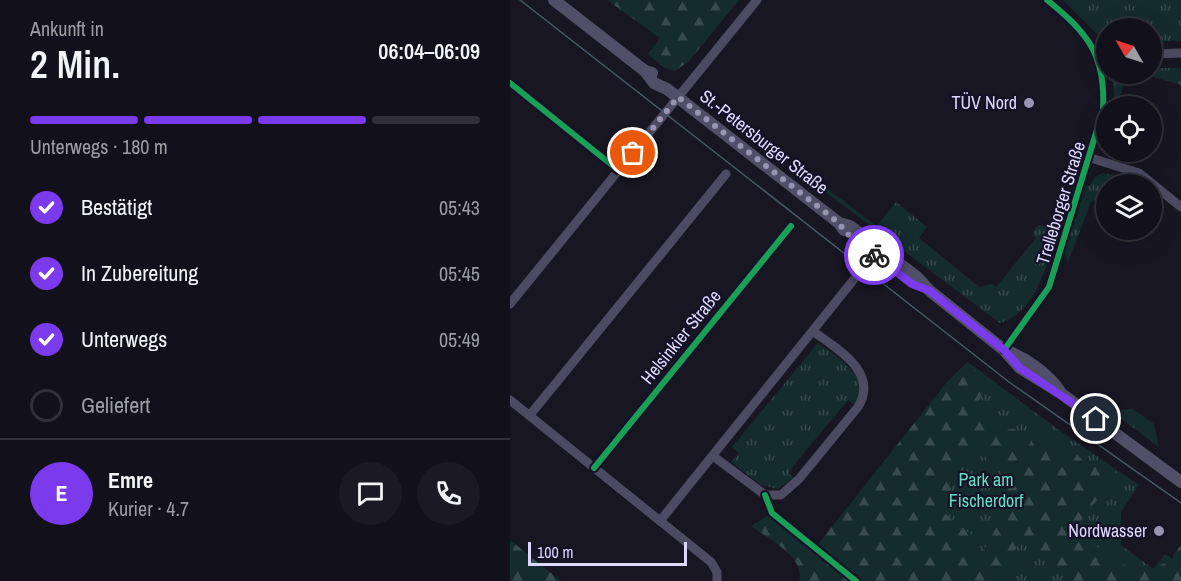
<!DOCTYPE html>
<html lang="de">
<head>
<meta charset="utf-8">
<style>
	:root { --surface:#12101a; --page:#1b1923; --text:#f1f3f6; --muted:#9c9da2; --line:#313039; --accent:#7c3aed }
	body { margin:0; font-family:"Archivo Narrow",sans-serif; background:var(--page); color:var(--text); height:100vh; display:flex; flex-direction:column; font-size:22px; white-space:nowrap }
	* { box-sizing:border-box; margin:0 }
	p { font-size:20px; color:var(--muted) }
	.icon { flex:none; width:33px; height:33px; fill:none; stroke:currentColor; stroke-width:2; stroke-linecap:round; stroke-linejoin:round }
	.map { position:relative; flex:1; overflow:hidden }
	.side { display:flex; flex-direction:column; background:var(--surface); width:510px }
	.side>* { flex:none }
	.needle { width:39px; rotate:309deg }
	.buttons { position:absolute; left:586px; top:18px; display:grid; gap:12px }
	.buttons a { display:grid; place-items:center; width:66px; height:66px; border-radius:50%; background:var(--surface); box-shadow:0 6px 24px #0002,0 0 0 2px var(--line); font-size:30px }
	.scale { position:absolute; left:18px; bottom:15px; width:159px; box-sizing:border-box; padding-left:6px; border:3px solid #ded8fd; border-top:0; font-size:16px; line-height:21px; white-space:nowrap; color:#ded8fd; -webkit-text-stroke:4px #151127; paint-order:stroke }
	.pin { position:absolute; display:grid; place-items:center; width:51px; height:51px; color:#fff; margin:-26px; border:3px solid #fff; border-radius:50%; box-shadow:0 2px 6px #0007 }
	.courier { position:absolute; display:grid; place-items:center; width:60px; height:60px; margin:-30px; border:4px solid #7c3aed; border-radius:50%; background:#fff; color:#222; box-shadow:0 2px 8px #0007 }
	.head em { font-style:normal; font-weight:600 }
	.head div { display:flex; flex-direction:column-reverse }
	.head { display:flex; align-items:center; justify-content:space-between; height:102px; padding:0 30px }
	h1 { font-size:39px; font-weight:600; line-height:45px }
	.bar { display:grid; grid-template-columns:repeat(4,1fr); gap:9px 6px; align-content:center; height:72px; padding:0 30px }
	.bar i { height:8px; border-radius:4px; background:var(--line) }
	.bar .on { background:var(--accent) }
	.bar p { grid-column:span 4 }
	.line { display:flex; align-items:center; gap:15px; padding:0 30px; border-top:2px solid var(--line) }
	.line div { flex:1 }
	.round { display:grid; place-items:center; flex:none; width:63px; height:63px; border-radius:32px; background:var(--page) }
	ol { padding:0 30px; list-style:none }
	li { display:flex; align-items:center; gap:18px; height:66px }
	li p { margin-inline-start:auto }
	li .icon { padding:6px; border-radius:50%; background:var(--accent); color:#fff; stroke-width:4 }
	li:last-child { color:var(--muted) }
	li i { width:33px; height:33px; border:3px solid var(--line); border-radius:50% }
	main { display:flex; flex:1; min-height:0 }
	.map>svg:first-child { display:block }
	.grass { fill:url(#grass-tufts) }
	.forest { fill:url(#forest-firs); fill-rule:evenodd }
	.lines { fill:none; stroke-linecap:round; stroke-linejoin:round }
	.street { stroke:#4d4b62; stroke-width:9 }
	.secondary { stroke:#514f68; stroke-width:12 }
	.tram { stroke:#465969; stroke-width:1.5 }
	.cycleway-casing { stroke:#151127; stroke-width:10 }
	.cycleway { stroke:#1a9f57; stroke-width:6 }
	.done { stroke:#9994b0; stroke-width:6; stroke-dasharray:0 10.8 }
	.route { stroke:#7c3aed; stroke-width:8 }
	.poi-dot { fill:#9994b0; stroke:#151127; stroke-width:2 }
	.labels { text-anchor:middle; stroke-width:4.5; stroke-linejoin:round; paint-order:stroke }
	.poi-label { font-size:18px; fill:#ded8fd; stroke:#151127; text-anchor:end }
	.street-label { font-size:18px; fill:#ded8fd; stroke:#151127 }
	.park-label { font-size:18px; fill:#67dbc2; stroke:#151127 }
</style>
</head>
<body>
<main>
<section class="side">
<div class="head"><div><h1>2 Min.</h1><p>Ankunft in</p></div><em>06:04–06:09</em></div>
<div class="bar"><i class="on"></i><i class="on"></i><i class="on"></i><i></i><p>Unterwegs · 180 m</p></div>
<ol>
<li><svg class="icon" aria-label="check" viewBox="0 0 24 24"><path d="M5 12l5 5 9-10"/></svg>Bestätigt<p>05:43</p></li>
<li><svg class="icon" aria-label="check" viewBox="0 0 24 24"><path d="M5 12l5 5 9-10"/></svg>In Zubereitung<p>05:45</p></li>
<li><svg class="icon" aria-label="check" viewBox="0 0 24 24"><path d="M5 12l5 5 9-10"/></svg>Unterwegs<p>05:49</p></li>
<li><i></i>Geliefert</li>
</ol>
<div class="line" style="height:108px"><b class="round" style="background:var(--accent);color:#fff">E</b><div><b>Emre</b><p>Kurier · 4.7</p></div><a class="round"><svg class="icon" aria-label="chat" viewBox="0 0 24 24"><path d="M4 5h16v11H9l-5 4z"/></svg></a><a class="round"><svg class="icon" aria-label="phone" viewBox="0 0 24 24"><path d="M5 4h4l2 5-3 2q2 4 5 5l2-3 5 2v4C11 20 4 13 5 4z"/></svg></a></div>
</section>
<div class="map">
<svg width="671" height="581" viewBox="0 0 671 581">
	<defs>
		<pattern id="grass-tufts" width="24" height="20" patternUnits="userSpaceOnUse" patternTransform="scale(1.5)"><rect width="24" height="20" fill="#152c2e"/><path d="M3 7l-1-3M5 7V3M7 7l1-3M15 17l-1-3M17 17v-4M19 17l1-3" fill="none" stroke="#374a4d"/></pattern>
		<pattern id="forest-firs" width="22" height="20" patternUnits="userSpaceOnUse" patternTransform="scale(1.5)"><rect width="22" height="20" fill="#152c2e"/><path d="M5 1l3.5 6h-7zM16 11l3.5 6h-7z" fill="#374a4d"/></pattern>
	</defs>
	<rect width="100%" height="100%" fill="#181622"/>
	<g class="grass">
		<polygon points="553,0 671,0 671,41 642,41 642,28 597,28 597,44"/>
		<polygon points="642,68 671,68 671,85 633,74 642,74"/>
		<polygon points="603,74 617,74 607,106 604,106"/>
		<polygon points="593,173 609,177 608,184 597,184 597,194 581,202 558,262 555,253 576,185 579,186 586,176"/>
		<path d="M316,188L367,226L386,202L417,227L409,238L469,287L482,284L486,287L526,238L522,235L527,225L544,227L546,231C538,263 526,313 490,323L314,191Z"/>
		<path d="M308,343C327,357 363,377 344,404L338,400L283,466L279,473L284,478L268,489L251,485L221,462L229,453L222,447Z"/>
		<polygon points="458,362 546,428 629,485 611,512 611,545 643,569 655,554 663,559 671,545 671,581 289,581 313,555"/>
		<polygon points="623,409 644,424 649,447 601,411"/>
	</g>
	<g class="forest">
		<polygon points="97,0 229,0 179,61 165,71 153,67 138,54 150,38"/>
		<path d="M457,362L477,382L465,410L490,430L505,429L515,453L526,432L546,448L565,453L581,468L595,464L607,474L563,531L628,574L663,560V555L671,545V581H560L513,543L507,546L493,581H289C296,557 258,539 241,526L262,513L305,548L437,382ZM466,448L494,475L497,509L467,562L462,535L429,509Z"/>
		<polygon points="0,540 51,581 0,581"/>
	</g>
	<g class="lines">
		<g class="street">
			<polyline points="642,54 671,53"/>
			<polyline points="581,158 629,173 671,207"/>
			<polyline points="0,304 247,0"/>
			<path d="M494,350L539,287L593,110C596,55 578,33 537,0"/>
			<polyline points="0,400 201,562 207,572 207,581"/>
			<polyline points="20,415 216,174"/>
			<path d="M203,456L255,495H271L289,479L348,407C369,373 329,350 304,332"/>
			<polyline points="84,468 281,226"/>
			<polyline points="150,521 369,248"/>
		</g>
		<g class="secondary">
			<polyline points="44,0 135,71 142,73"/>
			<polyline points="135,71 144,83 157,89 329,223 334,230"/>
			<polyline points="329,223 340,226 407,277 420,291 494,350 510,368 552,394 671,482"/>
			<path d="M497,351C517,359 537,373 549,390"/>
		</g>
		<polyline class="tram" points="10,0 499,382 671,503"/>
		<defs>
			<g id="cycleway">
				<polyline points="0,83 108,170"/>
				<path d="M494,350L539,287L593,110C596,55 578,33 537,0"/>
				<polyline points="84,468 281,226"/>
				<polyline points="255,495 262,513 346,581"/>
			</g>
		</defs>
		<use href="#cycleway" class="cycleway-casing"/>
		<use href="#cycleway" class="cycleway"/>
	</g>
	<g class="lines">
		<polyline class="done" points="123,153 168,97 329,223 335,232 364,255"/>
		<polyline class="route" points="364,255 402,284 420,291 436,304 494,350 510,368 586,419"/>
	</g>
	<g class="poi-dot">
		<circle cx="519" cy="103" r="6"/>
		<circle cx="649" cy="531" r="6"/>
	</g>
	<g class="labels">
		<g class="poi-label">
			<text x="507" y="109">TÜV Nord</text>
			<text x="637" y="537">Nordwasser</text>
		</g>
		<g class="street-label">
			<text transform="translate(254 142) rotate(38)" y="6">St.-Petersburger Straße</text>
			<text transform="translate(551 203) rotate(-73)" y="6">Trelleborger Straße</text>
			<text transform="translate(171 337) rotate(-51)" y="6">Helsinkier Straße</text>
		</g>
		<g class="park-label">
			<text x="476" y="486">Park am<tspan x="476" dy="21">Fischerdorf</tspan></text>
		</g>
	</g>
</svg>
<div class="buttons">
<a><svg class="needle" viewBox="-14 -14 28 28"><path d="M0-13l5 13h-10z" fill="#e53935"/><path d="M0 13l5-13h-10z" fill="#9c9da2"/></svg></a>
<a><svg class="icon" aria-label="locate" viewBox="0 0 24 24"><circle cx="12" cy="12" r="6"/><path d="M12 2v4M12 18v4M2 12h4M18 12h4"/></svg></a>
<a><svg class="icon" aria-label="layers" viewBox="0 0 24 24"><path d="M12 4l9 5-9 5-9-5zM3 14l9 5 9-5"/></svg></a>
</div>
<div class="scale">100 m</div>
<div class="pin" style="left:123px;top:153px;background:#ea580c"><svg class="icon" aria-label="bag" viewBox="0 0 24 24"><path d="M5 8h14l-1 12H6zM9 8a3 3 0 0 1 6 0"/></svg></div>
<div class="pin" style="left:586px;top:419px;background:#1f2937"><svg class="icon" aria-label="home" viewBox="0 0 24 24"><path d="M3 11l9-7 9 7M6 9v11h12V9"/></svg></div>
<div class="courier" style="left:364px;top:255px"><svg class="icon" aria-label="bike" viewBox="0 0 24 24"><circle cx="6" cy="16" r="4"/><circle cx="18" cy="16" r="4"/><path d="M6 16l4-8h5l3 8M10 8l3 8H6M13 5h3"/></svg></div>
</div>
</main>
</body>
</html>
